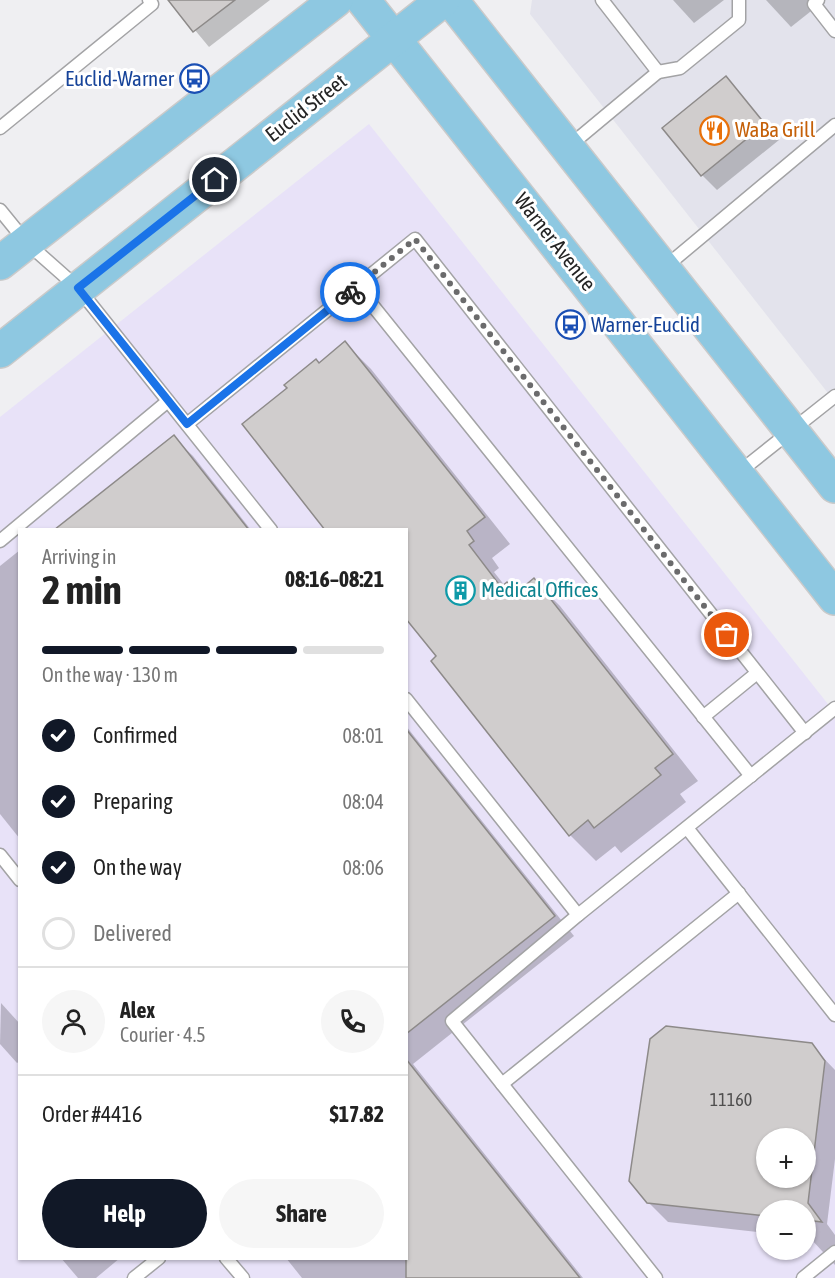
<!DOCTYPE html>
<html lang="en">
<head>
<meta charset="utf-8">
<style>
	:root { --surface:#fff; --page:#f6f6f6; --text:#222; --muted:#767676; --line:#e0e0e0; --accent:#111827 }
	body { margin:0; font-family:"Asap Condensed",sans-serif; background:var(--page); color:var(--text); height:100vh; display:flex; flex-direction:column; font-size:22px; white-space:nowrap }
	* { box-sizing:border-box; margin:0 }
	p { font-size:20px; color:var(--muted) }
	.icon { flex:none; width:33px; height:33px; fill:none; stroke:currentColor; stroke-width:2; stroke-linecap:round; stroke-linejoin:round }
	.map { position:relative; flex:1; overflow:hidden }
	.drawer { position:absolute; left:18px; top:528px; width:390px; height:732px; display:flex; flex-direction:column; background:var(--surface); border-radius:0px; box-shadow:0 2px 4px #0004 }
	.drawer>* { flex:none }
	.controls { position:absolute; left:756px; top:1128px; display:grid; gap:12px }
	.controls a { display:grid; place-items:center; width:60px; height:60px; border-radius:50%; background:var(--surface); box-shadow:0 2px 4px #0004; font-size:30px }
	.pin { position:absolute; display:grid; place-items:center; width:51px; height:51px; color:#fff; margin:-26px; border:3px solid #fff; border-radius:50%; box-shadow:0 2px 6px #0007 }
	.courier { position:absolute; display:grid; place-items:center; width:60px; height:60px; margin:-30px; border:4px solid #1a73e8; border-radius:50%; background:#fff; color:#222; box-shadow:0 2px 8px #0007 }
	.summary em { font-style:normal; font-weight:700 }
	.summary div { display:flex; flex-direction:column-reverse }
	.summary { display:flex; align-items:center; justify-content:space-between; height:102px; padding:0 24px }
	h1 { font-size:39px; font-weight:700; line-height:45px }
	.bar { display:grid; grid-template-columns:repeat(4,1fr); gap:9px 6px; align-content:center; height:72px; padding:0 24px }
	.bar i { height:8px; border-radius:4px; background:var(--line) }
	.bar .selected { background:var(--accent) }
	.bar p { grid-column:span 4 }
	.line { display:flex; align-items:center; gap:15px; padding:0 24px; border-top:2px solid var(--line) }
	.line div { flex:1 }
	.round { display:grid; place-items:center; flex:none; width:63px; height:63px; border-radius:32px; background:var(--page) }
	ol { padding:0 24px; list-style:none }
	li { display:flex; align-items:center; gap:18px; height:66px }
	li p { margin-inline-start:auto }
	li .icon { padding:6px; border-radius:50%; background:var(--accent); color:#fff; stroke-width:4 }
	li:last-child { color:var(--muted) }
	li i { width:33px; height:33px; border:3px solid var(--line); border-radius:50% }
	.action { display:flex; gap:12px; margin-top:auto; padding:12px 24px }
	.action a { flex:1; height:69px; border-radius:36px; background:var(--accent); color:#fff; font-size:24px; font-weight:700; line-height:69px; text-align:center }
	.action a+a { background:var(--page); color:var(--text) }
	.map>svg:first-child { display:block }
	.built { fill:#e3e3ec }
	.medical { fill:#e8e2f8; fill-rule:evenodd }
	.shadow { fill:#0003; fill-rule:evenodd }
	.building { fill:#d0cdcd; stroke:#8d8a89; stroke-width:1.5; fill-rule:evenodd }
	.lines { fill:none; stroke-linecap:round; stroke-linejoin:round }
	.service-casing { stroke:#a3a3a5; stroke-width:15 }
	.primary-casing { stroke:#cacaca; stroke-width:36 }
	.service { stroke:#fff; stroke-width:12 }
	.primary { stroke:#8ec8e1; stroke-width:33 }
	.done { stroke:#6b6b6c; stroke-width:6; stroke-dasharray:0 10.8 }
	.route { stroke:#1a73e8; stroke-width:8 }
	.labels { text-anchor:middle; stroke-width:6; stroke-linejoin:round; paint-order:stroke }
	.number-label { font-size:18px; fill:#4f4e4e }
	.transit-label { font-size:21px; fill:#164399; stroke:#fff; text-anchor:end }
	.street-label { font-size:21px; fill:#242424; stroke:#fff }
	.food-label { font-size:21px; fill:#c56008; stroke:#fff; text-anchor:start }
	.culture-label { font-size:21px; fill:#0d838f; stroke:#fff; text-anchor:start }
</style>
</head>
<body>
<div class="map">
<svg width="835" height="1278" viewBox="0 0 835 1278">
	<rect width="100%" height="100%" fill="#efeff2"/>
	<polygon class="built" points="532,0 835,0 835,402 530,14"/>
	<path class="medical" d="M369,124L835,713V1278H0V417ZM20,530H406V1258H20ZM766,1138H806V1178H766ZM766,1210H806V1250H766Z"/>
	<g class="shadow">
		<polygon points="170,0 270,0 209,47"/>
		<polygon points="673,0 724,0 694,23"/>
		<polygon points="766,0 825,0 791,27"/>
		<polygon points="726,78 779,140 717,190 702,175"/>
		<polygon points="345,343 371,369 510,544 492,558 499,568 494,572 505,586 507,584 517,594 534,580 560,606 698,781 680,794 686,802 621,853 615,846 596,861 570,835 438,657 411,622 406,623 406,530 319,364"/>
		<polygon points="173,437 193,456 251,530 57,530"/>
		<polygon points="20,550 20,839 0,814 0,566"/>
		<polygon points="406,726 574,936 413,1064 583,1278 302,1278 286,1258 406,1258"/>
		<polygon points="1,1003 20,1024 20,1061 17,1063 0,1044"/>
		<path d="M811,1045L835,1070V1159L827,1224L835,1235V1265L810,1238L806,1237V1210H766V1233L668,1222L648,1202ZM766,1138H806V1178H766Z"/>
		<polygon points="61,1258 120,1258 96,1278 78,1278"/>
	</g>
	<g class="building">
		<polygon points="168,0 235,0 193,32"/>
		<polygon points="726,76 765,124 701,176 662,128"/>
		<polygon points="345,341 485,517 467,531 474,541 469,545 501,587 507,582 516,593 534,578 673,754 655,768 661,775 594,828 588,820 569,836 431,661 436,656 406,619 406,530 325,530 242,424 287,388 284,385 316,359 319,363"/>
		<polygon points="174,435 249,530 54,530"/>
		<polygon points="406,729 555,916 406,1034"/>
		<path d="M666,1026L812,1043L825,1061L808,1203L822,1222L806,1220V1210H766V1216L647,1203L629,1181L650,1039ZM766,1138H806V1178H766Z"/>
		<polygon points="406,1059 432,1092 580,1278 406,1278"/>
	</g>
	<g class="lines">
		<defs>
			<g id="service">
				<polyline points="818,0 814,4 835,31"/>
				<polyline points="658,72 680,68 739,20 739,0"/>
				<polyline points="0,128 152,4 149,0"/>
				<polyline points="568,147 658,72 602,0"/>
				<polyline points="0,210 26,242 78,288 271,530"/>
				<polyline points="664,268 835,125"/>
				<polyline points="357,286 751,776"/>
				<polyline points="187,424 415,239 805,733"/>
				<polyline points="738,473 835,396"/>
				<polyline points="0,541 168,401"/>
				<polyline points="406,699 578,915 835,708"/>
				<polyline points="703,717 757,673"/>
				<polyline points="687,828 835,1015"/>
				<polyline points="0,855 20,880"/>
				<polyline points="578,915 452,1021 656,1278"/>
				<polyline points="502,1084 739,893"/>
				<polyline points="226,1258 243,1278"/>
				<polyline points="134,1278 159,1258"/>
				<polyline points="803,1278 835,1252"/>
			</g>
			<g id="primary">
				<polyline points="363,0 835,598"/>
				<polyline points="451,0 835,486"/>
				<polyline points="0,263 336,0"/>
				<polyline points="0,351 443,0"/>
			</g>
		</defs>
		<use href="#service" class="service-casing"/>
		<use href="#primary" class="primary-casing"/>
		<use href="#service" class="service"/>
		<use href="#primary" class="primary"/>
	</g>
	<g class="lines">
		<polyline class="done" points="350,292 415,239 727,635"/>
		<polyline class="route" points="215,180 78,288 187,424 350,292"/>
	</g>
	<defs>
		<symbol id="bus-ring" viewBox="-11 -11 22 22"><circle r="9.5" fill="#fff" stroke="#1a4fb4" stroke-width="1.5"/><path d="M-5-6H5V4H4V6H2V4H-2V6H-4V4H-5ZM-3.5-4V0h7V-4ZM-3.5 1.2v1.5H-2V1.2ZM2 1.2v1.5H3.5V1.2Z" fill="#1a4fb4"/></symbol>
		<symbol id="restaurant-ring" viewBox="-11 -11 22 22"><circle r="9.5" fill="#fff" stroke="#e8710a" stroke-width="1.5"/><path d="M-5-6h1v4h1v-4h1v4h1v-4h1v5L-1.5 .5V6h-2V.5L-5-1ZM5-6V6H3V1.5H1.5Q1.5-4 5-6Z" fill="#e8710a"/></symbol>
		<symbol id="building-ring" viewBox="-11 -11 22 22"><circle r="9.5" fill="#fff" stroke="#0f9aa8" stroke-width="1.5"/><path d="M-4-6H4V6H1V3H-1V6H-4ZM-2.5-4.3h1.7v1.8h-1.7ZM.8-4.3h1.7v1.8H.8ZM-2.5-1h1.7V.8h-1.7ZM.8-1h1.7V.8H.8Z" fill="#0f9aa8"/></symbol>
	</defs>
	<g fill-rule="evenodd">
		<use href="#bus-ring" x="178" y="62" width="33" height="33"/>
		<use href="#restaurant-ring" x="698" y="114" width="33" height="33"/>
		<use href="#bus-ring" x="554" y="308" width="33" height="33"/>
		<use href="#building-ring" x="444" y="574" width="33" height="33"/>
	</g>
	<g class="labels">
		<g class="number-label">
			<text x="731" y="1106">11160</text>
		</g>
		<g class="transit-label">
			<text x="174" y="86">Euclid-Warner</text>
			<text x="591" y="332" text-anchor="start">Warner-Euclid</text>
		</g>
		<g class="street-label">
			<text transform="translate(306 108) rotate(-38)" y="7">Euclid Street</text>
			<text transform="translate(555 242) rotate(52)" y="7">Warner Avenue</text>
		</g>
		<g class="food-label">
			<text x="735" y="137">WaBa Grill</text>
		</g>
		<g class="culture-label">
			<text x="481" y="597">Medical Offices</text>
		</g>
	</g>
</svg>
<div class="controls">
<a>+</a>
<a>−</a>
</div>
<div class="pin" style="left:727px;top:635px;background:#ea580c"><svg class="icon" aria-label="bag" viewBox="0 0 24 24"><path d="M5 8h14l-1 12H6zM9 8a3 3 0 0 1 6 0"/></svg></div>
<div class="pin" style="left:215px;top:180px;background:#1f2937"><svg class="icon" aria-label="home" viewBox="0 0 24 24"><path d="M3 11l9-7 9 7M6 9v11h12V9"/></svg></div>
<div class="courier" style="left:350px;top:292px"><svg class="icon" aria-label="bike" viewBox="0 0 24 24"><circle cx="6" cy="16" r="4"/><circle cx="18" cy="16" r="4"/><path d="M6 16l4-8h5l3 8M10 8l3 8H6M13 5h3"/></svg></div>
<section class="drawer">
<div class="summary"><div><h1>2 min</h1><p>Arriving in</p></div><em>08:16–08:21</em></div>
<div class="bar"><i class="selected"></i><i class="selected"></i><i class="selected"></i><i></i><p>On the way · 130 m</p></div>
<ol>
<li><svg class="icon" aria-label="check" viewBox="0 0 24 24"><path d="M5 12l5 5 9-10"/></svg>Confirmed<p>08:01</p></li>
<li><svg class="icon" aria-label="check" viewBox="0 0 24 24"><path d="M5 12l5 5 9-10"/></svg>Preparing<p>08:04</p></li>
<li><svg class="icon" aria-label="check" viewBox="0 0 24 24"><path d="M5 12l5 5 9-10"/></svg>On the way<p>08:06</p></li>
<li><i></i>Delivered</li>
</ol>
<div class="line" style="height:108px"><a class="round"><svg class="icon" aria-label="person" viewBox="0 0 24 24"><circle cx="12" cy="8" r="4"/><path d="M4 21q1-7 8-7t8 7"/></svg></a><div><b>Alex</b><p>Courier · 4.5</p></div><a class="round"><svg class="icon" aria-label="phone" viewBox="0 0 24 24"><path d="M5 4h4l2 5-3 2q2 4 5 5l2-3 5 2v4C11 20 4 13 5 4z"/></svg></a></div>
<div class="line" style="height:78px"><div>Order #4416</div><b>$17.82</b></div>
<div class="action"><a>Help</a><a>Share</a></div>
</section>
</div>
</body>
</html>
